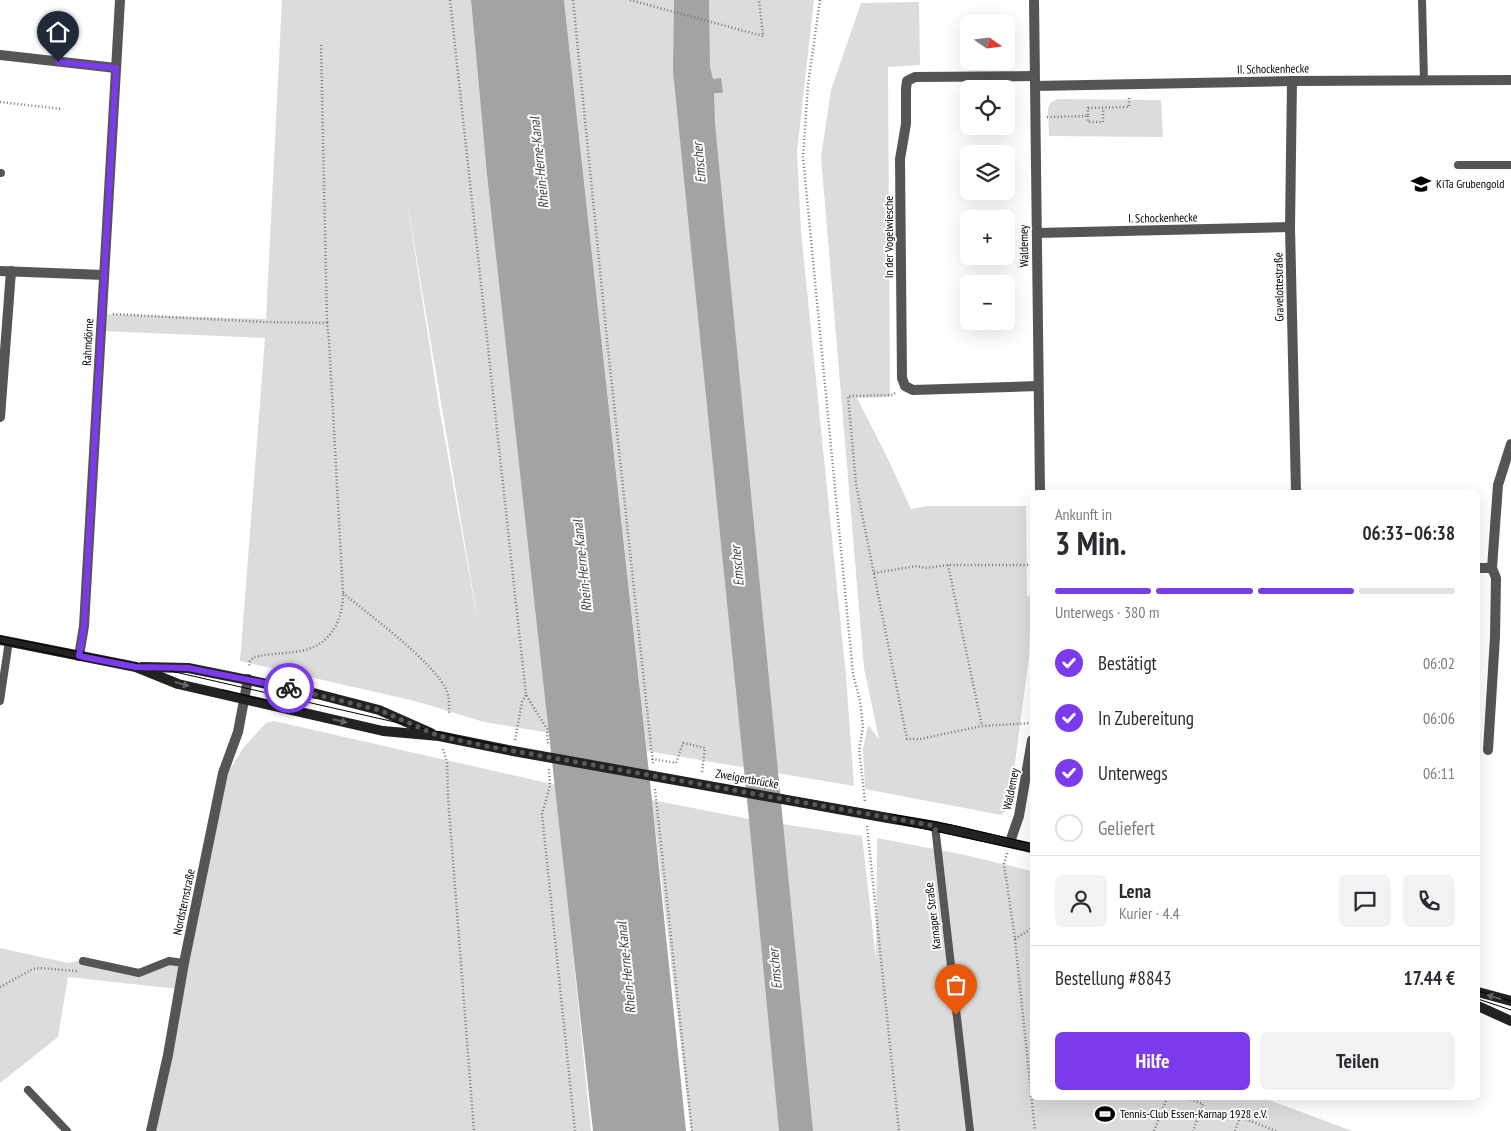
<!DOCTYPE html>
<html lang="de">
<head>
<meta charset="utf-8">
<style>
	:root { --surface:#fff; --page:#f2f2f3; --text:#2b2b33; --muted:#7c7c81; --line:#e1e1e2; --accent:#7c3aed }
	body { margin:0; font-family:"PT Sans Narrow",sans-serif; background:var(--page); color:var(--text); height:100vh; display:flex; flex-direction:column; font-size:19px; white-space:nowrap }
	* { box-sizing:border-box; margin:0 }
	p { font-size:16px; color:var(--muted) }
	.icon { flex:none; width:28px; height:28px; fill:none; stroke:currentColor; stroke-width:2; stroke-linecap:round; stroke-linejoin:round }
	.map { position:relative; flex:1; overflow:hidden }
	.panel { position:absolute; left:1030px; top:490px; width:450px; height:610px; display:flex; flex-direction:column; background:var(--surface); border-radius:8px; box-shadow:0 5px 20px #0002 }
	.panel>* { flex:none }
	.needle { width:32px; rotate:104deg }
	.tools { position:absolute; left:960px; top:15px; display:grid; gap:10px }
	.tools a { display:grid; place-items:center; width:55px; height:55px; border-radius:8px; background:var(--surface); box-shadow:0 5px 20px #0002; font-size:25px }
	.pin { position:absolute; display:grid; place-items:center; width:42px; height:42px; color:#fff; margin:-51px -21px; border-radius:50% 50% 50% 0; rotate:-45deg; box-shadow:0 0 5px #0007 }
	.pin .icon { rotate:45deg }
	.courier { position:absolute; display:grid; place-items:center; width:50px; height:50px; margin:-25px; border:4px solid #7c3aed; border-radius:50%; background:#fff; color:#222; box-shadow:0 1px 6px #0007 }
	.headline em { font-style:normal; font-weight:800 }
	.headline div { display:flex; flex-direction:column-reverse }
	.headline { display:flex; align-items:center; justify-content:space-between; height:85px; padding:0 25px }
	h1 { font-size:32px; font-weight:800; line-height:38px }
	.bar { display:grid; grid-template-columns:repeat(4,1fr); gap:8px 5px; align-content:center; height:60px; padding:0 25px }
	.bar i { height:6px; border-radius:4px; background:var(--line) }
	.bar .on { background:var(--accent) }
	.bar p { grid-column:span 4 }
	.line { display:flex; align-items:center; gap:12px; padding:0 25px; border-top:1px solid var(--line) }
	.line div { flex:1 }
	.round { display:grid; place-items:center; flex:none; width:52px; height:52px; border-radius:8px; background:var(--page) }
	ol { padding:0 25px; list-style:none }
	li { display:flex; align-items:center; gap:15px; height:55px }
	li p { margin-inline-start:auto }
	li .icon { padding:5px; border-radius:50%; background:var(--accent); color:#fff; stroke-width:4 }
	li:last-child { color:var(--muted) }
	li i { width:28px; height:28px; border:2px solid var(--line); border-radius:50% }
	.action { display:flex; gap:10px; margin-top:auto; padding:10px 25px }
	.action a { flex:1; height:58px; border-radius:8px; background:var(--accent); color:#fff; font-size:20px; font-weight:800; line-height:58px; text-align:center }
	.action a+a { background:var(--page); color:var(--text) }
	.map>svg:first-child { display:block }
	.green { fill:#dcdcdc; fill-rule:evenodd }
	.water { fill:#a3a3a3 }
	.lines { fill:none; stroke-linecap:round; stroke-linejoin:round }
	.path { stroke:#777; stroke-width:2.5; stroke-dasharray:1 2.5; stroke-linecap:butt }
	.service { stroke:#555; stroke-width:8 }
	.minor { stroke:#555; stroke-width:10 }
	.secondary { stroke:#222; stroke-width:10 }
	.tram { stroke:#000; stroke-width:1 }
	.secondary-bridge { stroke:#222; stroke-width:10 }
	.oneway { fill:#646464 }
	.done { stroke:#595959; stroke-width:5; stroke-dasharray:0 9 }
	.route { stroke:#7c3aed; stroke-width:6 }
	.labels { text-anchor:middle; stroke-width:4; stroke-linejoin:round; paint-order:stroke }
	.street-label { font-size:12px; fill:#000; stroke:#fff }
	.poi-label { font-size:12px; fill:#000; stroke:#fff; text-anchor:start }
	.water-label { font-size:14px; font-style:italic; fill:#444; stroke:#fff }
</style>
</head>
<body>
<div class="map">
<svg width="1511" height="1131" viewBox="0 0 1511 1131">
	<rect width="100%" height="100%" fill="#fff"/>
	<g class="green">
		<path d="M282,0H471L487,175L550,733L484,722L415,701L240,661L265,338L101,331L102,314L266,319ZM406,195L478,622V623L439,406Z"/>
		<polygon points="564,0 814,0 797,152 801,231 846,676 854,786 647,751"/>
		<polygon points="919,2 920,65 888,67 890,397 857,398 888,459 911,509 928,506 1026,506 1027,595 1031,597 1029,657 1009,808 1001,815 865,789 863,749 868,725 879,739 864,668 821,157 831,90 861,3"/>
		<polygon points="1058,99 1161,100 1163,137 1049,136 1048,109 1050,103"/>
		<polygon points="274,721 556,785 591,1131 154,1131 226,776 243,748 266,723"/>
		<polygon points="652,800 749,819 862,836 876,959 877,838 965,855 1032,871 1032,1098 1264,1098 1352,1131 691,1131"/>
		<polygon points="0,948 68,963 82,960 139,975 170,962 182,965 178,989 68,977 58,1037 0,1083"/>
	</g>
	<g class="water">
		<polygon points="471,0 564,0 652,800 686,1131 593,1131 487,175"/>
		<polygon points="674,0 709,0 710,67 713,79 721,78 723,93 715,93 714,95 715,124 813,1131 779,1131 749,819 673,71"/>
	</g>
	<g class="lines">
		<g class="path">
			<polyline points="450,0 526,695 547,729 548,746"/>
			<polyline points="573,0 606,330 653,764"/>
			<polyline points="630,0 763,36 759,0"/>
			<polyline points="820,0 808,85 803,157 853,674 860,701 863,727 859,750 865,801"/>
			<polyline points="321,45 327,323"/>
			<polyline points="0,102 62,109"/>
			<polyline points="1088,116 1088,122 1103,122 1103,108"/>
			<polyline points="1047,117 1088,116 1088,108 1129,107 1129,96"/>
			<path d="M113,314L264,322L327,323L329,340L343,593C343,619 332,643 305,650C288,654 271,653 254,657L250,661L249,667"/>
			<polyline points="895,393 893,395 848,396 856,484 907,739 920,739 982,726 1032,723"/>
			<polyline points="948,565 982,726"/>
			<polyline points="874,573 917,566 925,568 948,565 1032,565"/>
			<path d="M343,593C368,614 437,664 447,692C450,700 449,707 449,715"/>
			<polyline points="515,740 522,702 526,695"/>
			<polyline points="443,749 447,762 448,797 474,1131"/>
			<polyline points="652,759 676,763 683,743 705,748 702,772"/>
			<polyline points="549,769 550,786 542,814 575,1131"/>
			<polyline points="655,789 692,1131"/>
			<polyline points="867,826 899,1131"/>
			<polyline points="1007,853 1004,864 1015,939 1035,1131"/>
			<polyline points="1015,939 1032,928"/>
			<polyline points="0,987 33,969 40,968 77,971"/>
			<polyline points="1187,1098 1203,1104 1193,1131"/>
			<polyline points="1154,1131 1167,1098"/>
			<polyline points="1235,1131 1240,1117 1276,1131"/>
		</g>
		<g class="service">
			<polyline points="1422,0 1424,81"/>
			<polyline points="1458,165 1511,165"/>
			<polyline points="0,173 1,173"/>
			<polyline points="0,701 9,641"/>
			<polyline points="935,826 970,1131"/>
			<polyline points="83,961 139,973 169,961 184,963"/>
			<polyline points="28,1090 67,1131"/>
		</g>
		<g class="minor">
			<polyline points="1034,0 1040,492"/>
			<polyline points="0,55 116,68"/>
			<polyline points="1034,76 915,77 907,81 906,89 906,124 900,159 902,378 905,386 913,390 1038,386"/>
			<polyline points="1292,81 1290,227 1296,492"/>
			<polyline points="1035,86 1292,81 1511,80"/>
			<polyline points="1037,233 1290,227"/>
			<polyline points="0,271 104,275"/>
			<polyline points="0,417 11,271"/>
			<polyline points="1478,568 1492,568"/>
			<polyline points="79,656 84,626 120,0"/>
			<polyline points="1488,750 1495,637 1496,578 1492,568 1498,485 1511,444"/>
			<polyline points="1010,842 1019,816 1032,740"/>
			<polyline points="151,1131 168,1055 184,963 223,773 238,732 248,679"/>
		</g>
		<g class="secondary">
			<polyline points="0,640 136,667 178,684 383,731 439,736 513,751"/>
			<polyline points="142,667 188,668 317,694 379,710 431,733"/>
			<polyline points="888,818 935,826 1032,848"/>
			<polyline points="1478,992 1511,1001"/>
			<polyline points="1478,1006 1511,1021"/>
		</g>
		<g class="tram">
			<polyline points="0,636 153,667 487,743 952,825 1032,844"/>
			<polyline points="0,643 83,660"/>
			<polyline points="223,690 305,710"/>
			<polyline points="897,823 1032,852"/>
			<polyline points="1478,991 1511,1001"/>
			<polyline points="1478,999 1511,1010"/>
		</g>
		<polyline class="secondary-bridge" points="513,751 888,818"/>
	</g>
	<defs><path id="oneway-solid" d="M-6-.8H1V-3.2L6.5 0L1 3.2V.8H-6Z" transform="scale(1.25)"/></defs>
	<g class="oneway">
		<use href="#oneway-solid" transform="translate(182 684) rotate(16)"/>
		<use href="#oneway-solid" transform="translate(340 721) rotate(13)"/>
		<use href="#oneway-solid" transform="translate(1494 997) rotate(-164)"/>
	</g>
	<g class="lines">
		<polyline class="done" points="289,688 379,710 439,736 486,746 935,826 956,1015"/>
		<polyline class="route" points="58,62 116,68 84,626 79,656 136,667 188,668 289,688"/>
	</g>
	<defs>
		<symbol id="school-bare" viewBox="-9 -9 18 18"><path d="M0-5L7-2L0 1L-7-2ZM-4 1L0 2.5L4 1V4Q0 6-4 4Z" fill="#000" stroke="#fff" stroke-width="2.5" paint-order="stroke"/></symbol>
		<symbol id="stadium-bare" viewBox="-9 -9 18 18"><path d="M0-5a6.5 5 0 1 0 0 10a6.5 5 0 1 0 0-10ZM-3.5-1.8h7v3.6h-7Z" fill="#000" stroke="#fff" stroke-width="2.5" paint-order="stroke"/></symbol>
	</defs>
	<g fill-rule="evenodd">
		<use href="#school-bare" x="1407" y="170" width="28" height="28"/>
		<use href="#stadium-bare" x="1091" y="1100" width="28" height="28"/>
	</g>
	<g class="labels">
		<g class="street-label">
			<text transform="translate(1273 69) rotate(-1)" y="4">II. Schockenhecke</text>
			<text transform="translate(1163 218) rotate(-1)" y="4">I. Schockenhecke</text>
			<text transform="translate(889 237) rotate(-90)" y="4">In der Vogelwiesche</text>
			<text transform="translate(1024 246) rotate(-91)" y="4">Waldemey</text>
			<text transform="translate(1279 287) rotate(-91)" y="4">Gravelottestraße</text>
			<text transform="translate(88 342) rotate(-87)" y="4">Rahmdörne</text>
			<text transform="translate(747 779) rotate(10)" y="4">Zweigertbrücke</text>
			<text transform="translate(1011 789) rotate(-79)" y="4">Waldemey</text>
			<text transform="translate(184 902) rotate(-78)" y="4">Nordsternstraße</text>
			<text transform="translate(933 916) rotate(-97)" y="4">Karnaper Straße</text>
		</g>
		<g class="poi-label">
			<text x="1436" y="188">KiTa Grubengold</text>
			<text x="1120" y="1118">Tennis-Club Essen-Karnap 1928 e.V.</text>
		</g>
		<g class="water-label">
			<text transform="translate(539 163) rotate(-96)" y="5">Rhein-Herne-Kanal</text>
			<text transform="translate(699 163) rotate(-95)" y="5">Emscher</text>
			<text transform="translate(582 566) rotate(-96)" y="5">Rhein-Herne-Kanal</text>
			<text transform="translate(737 566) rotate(-95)" y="5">Emscher</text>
			<text transform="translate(626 968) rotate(-96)" y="5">Rhein-Herne-Kanal</text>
			<text transform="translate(775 969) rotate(-95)" y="5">Emscher</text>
		</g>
	</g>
</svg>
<div class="tools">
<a><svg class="needle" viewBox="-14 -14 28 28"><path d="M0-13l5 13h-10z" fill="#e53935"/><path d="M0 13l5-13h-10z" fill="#7c7c81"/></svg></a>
<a><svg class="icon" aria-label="locate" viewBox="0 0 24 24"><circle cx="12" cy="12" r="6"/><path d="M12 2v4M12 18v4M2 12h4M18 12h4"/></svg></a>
<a><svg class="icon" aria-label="layers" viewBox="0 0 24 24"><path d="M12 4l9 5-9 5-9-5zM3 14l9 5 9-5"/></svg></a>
<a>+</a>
<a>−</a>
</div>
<div class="pin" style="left:956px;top:1015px;background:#ea580c"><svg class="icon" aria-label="bag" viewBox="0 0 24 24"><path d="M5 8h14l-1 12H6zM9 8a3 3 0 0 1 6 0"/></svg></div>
<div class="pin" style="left:58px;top:62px;background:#1f2937"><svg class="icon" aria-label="home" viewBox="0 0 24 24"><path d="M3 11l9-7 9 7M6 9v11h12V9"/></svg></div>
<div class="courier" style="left:289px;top:688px"><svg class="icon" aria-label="bike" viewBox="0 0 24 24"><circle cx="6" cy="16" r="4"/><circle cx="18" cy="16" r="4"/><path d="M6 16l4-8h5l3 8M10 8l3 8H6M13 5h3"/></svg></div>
<section class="panel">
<div class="headline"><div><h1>3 Min.</h1><p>Ankunft in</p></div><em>06:33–06:38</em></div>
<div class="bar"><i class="on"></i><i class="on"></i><i class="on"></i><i></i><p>Unterwegs · 380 m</p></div>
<ol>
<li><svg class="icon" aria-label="check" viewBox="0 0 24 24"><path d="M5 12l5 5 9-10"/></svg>Bestätigt<p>06:02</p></li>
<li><svg class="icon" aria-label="check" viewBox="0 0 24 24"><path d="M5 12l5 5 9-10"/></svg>In Zubereitung<p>06:06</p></li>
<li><svg class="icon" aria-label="check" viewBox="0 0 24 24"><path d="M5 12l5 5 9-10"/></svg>Unterwegs<p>06:11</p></li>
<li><i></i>Geliefert</li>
</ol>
<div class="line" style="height:90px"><a class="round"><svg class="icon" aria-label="person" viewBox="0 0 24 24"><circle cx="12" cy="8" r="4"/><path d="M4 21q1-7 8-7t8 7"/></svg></a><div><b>Lena</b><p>Kurier · 4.4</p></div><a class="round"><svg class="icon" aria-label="chat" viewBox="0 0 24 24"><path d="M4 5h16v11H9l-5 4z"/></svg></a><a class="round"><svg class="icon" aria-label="phone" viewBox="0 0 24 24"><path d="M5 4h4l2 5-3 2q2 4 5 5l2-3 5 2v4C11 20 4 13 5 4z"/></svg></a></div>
<div class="line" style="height:65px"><div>Bestellung #8843</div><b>17.44 €</b></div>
<div class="action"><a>Hilfe</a><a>Teilen</a></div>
</section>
</div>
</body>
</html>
